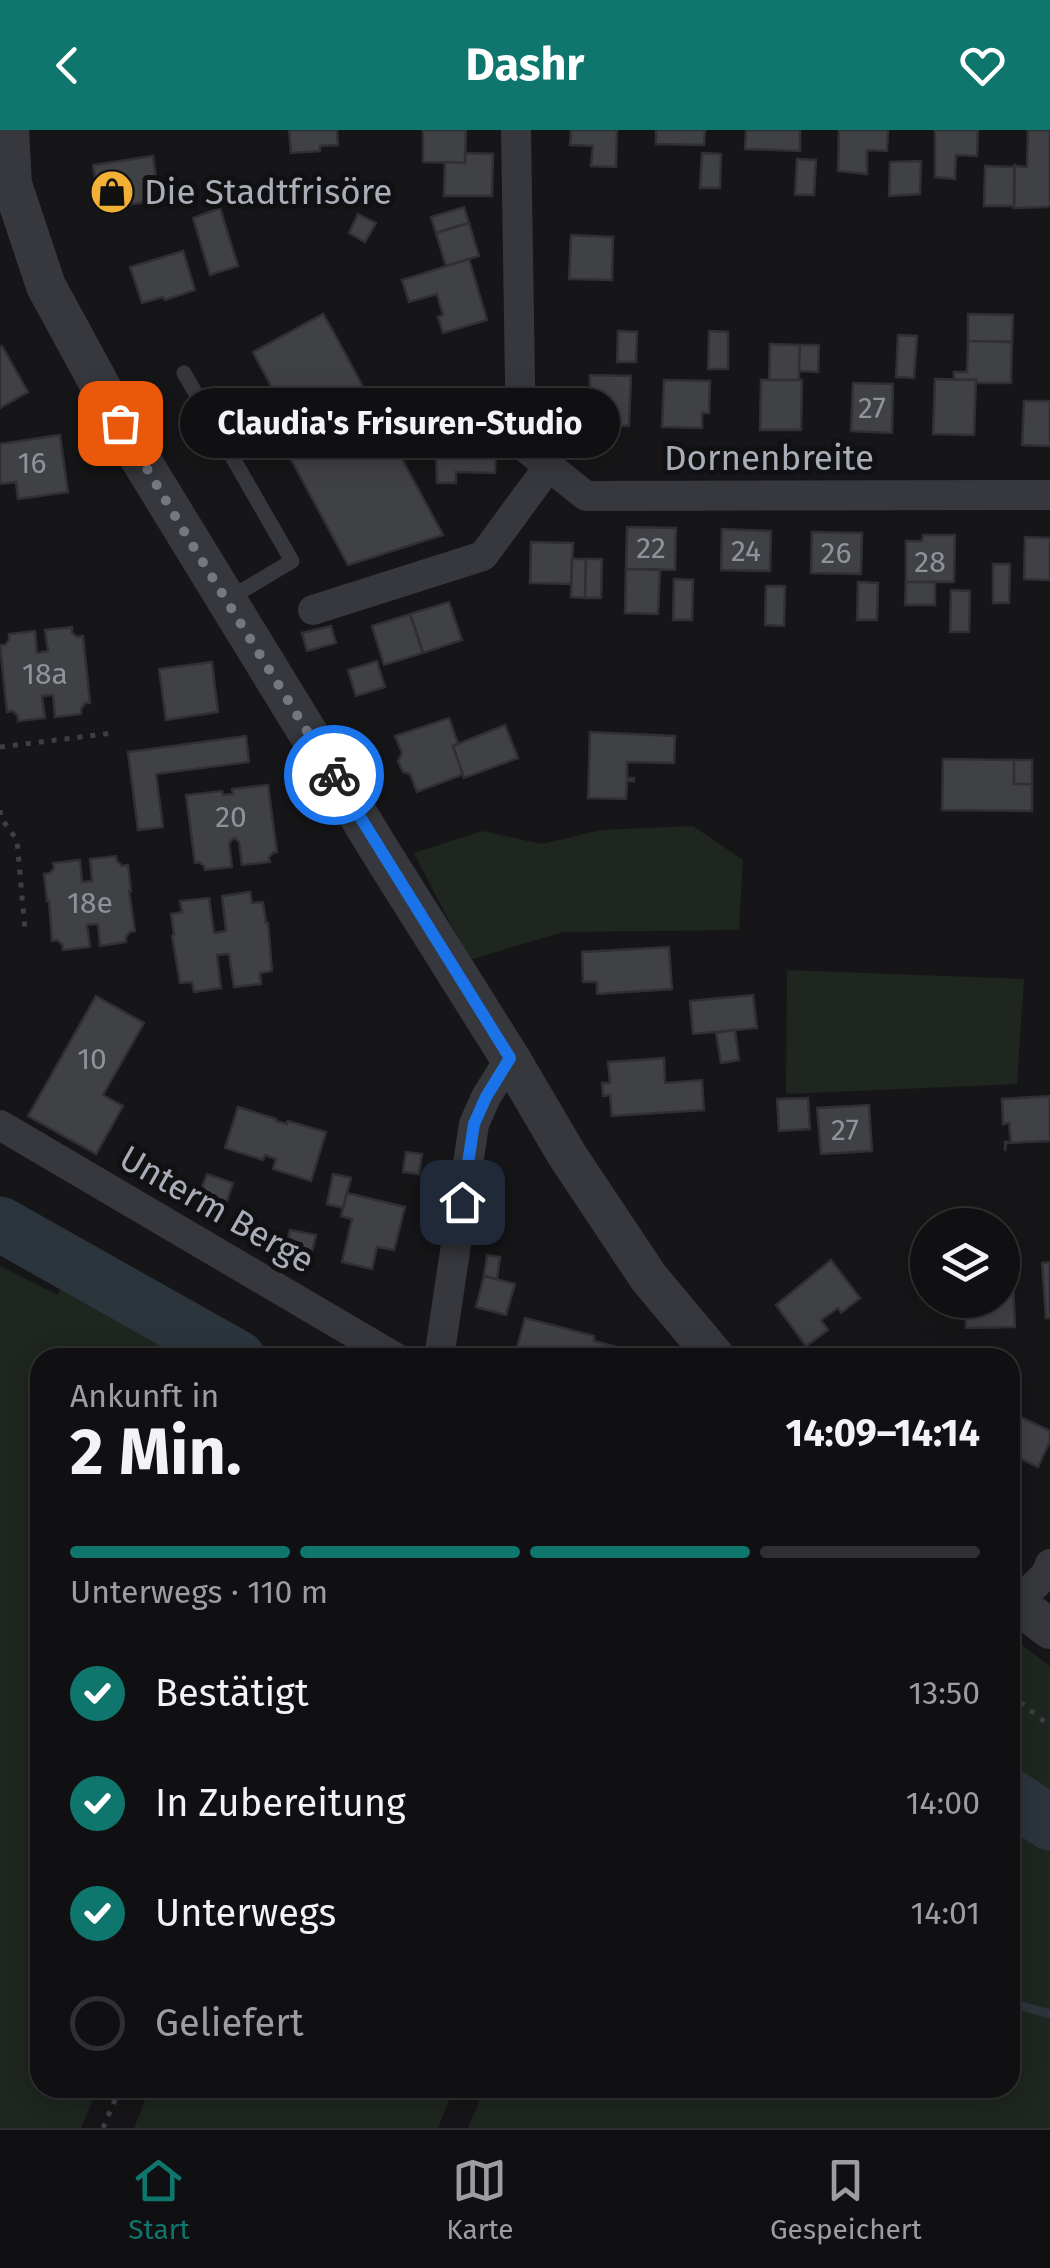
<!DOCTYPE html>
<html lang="de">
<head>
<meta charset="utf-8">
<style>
	:root { --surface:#101012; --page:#1e1e20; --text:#f1f3f6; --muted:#9c9d9f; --line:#303032; --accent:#0f766e }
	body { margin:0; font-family:"Fira Sans",sans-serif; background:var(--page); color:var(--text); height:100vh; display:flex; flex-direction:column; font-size:38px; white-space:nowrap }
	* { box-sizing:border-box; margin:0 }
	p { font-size:32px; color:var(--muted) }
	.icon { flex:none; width:55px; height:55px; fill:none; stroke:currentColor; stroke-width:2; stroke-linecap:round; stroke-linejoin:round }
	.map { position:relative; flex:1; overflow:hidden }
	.side { position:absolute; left:30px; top:1218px; width:990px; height:750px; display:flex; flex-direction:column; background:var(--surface); border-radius:30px; box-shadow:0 5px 25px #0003,0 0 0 2px var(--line) }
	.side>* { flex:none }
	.buttons { position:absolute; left:910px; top:1078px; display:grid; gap:20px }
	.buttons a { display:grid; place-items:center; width:110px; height:110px; border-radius:50%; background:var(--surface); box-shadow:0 5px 25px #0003,0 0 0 2px var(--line); font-size:50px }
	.pin { position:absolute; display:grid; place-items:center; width:85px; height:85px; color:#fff; margin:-42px; border-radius:20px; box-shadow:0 5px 15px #0006 }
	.courier { position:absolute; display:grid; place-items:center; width:100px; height:100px; margin:-50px; border:8px solid #1a73e8; border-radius:50%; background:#fff; color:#222; box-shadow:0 2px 12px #0007 }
	.bubble { position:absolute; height:70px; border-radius:35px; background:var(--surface); box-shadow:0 5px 25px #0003,0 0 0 2px var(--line); font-size:32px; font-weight:700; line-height:70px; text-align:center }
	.overview em { font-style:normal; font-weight:700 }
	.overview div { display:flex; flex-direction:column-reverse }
	.overview { display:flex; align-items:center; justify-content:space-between; height:170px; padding:0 40px }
	h1 { font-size:65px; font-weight:700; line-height:75px }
	.bar { display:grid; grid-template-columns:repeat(4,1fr); gap:15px 10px; align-content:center; height:120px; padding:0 40px }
	.bar i { height:12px; border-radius:8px; background:var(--line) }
	.bar .on { background:var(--accent) }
	.bar p { grid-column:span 4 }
	ol { padding:0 40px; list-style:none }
	li { display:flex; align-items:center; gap:30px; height:110px }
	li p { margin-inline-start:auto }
	li .icon { padding:10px; border-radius:50%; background:var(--accent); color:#fff; stroke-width:4 }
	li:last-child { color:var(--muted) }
	li i { width:55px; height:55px; border:5px solid var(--line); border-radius:50% }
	header { display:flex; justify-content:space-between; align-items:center; height:130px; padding:0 40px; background:var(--accent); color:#fff; font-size:45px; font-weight:700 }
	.tabs { display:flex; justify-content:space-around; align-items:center; height:140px; border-top:2px solid var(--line); background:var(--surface); font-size:28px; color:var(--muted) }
	.tabs a { display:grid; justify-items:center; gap:5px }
	.tabs .on { color:var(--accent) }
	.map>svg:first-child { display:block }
	.green { fill:#1e261f }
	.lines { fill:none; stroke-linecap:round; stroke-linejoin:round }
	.stream { stroke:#2c353c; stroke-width:9 }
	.river { stroke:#2c353c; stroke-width:55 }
	.building { fill:#404145; stroke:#303034; stroke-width:2.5 }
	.path { stroke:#3d3f44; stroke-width:5; stroke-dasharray:5 8; stroke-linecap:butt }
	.service { stroke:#37383d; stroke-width:15 }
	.minor { stroke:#37383d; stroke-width:30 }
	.tertiary { stroke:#37383d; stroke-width:40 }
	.done { stroke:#757880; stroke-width:10; stroke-dasharray:0 18 }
	.route { stroke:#1a73e8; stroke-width:12 }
	.labels { text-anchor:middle; stroke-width:10; stroke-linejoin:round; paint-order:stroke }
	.number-label { font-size:30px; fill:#8e929b }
	.poi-label { font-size:35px; fill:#a8adb8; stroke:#111113; text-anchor:start }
	.street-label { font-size:35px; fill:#a8adb8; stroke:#111113 }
</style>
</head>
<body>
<header><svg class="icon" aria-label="back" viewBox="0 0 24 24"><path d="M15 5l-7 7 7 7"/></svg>Dashr<svg class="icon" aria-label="heart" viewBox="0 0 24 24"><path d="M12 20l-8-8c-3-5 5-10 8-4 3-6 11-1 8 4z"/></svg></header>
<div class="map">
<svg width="1050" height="1998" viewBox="0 0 1050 1998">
	<rect width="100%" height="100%" fill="#161618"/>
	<g class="green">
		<polygon points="693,696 743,730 739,800 563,802 469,830 414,723 482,701 542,714 601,700"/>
		<polygon points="787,840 1024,849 1017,954 786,964"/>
		<polygon points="71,1134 233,1227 40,1228 40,1958 98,1958 81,1998 0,1998 0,1136 57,1165"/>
		<polygon points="1010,1506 1050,1536 1050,1998 468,1998 485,1958 1010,1958"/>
		<polygon points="150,1958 454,1958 438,1998 134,1998"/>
	</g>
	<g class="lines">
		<polyline class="stream" points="1010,1873 1050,1884"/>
		<g class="river">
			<polyline points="0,1094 238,1228"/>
			<polyline points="1010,1666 1050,1693"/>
		</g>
	</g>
	<g class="building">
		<polygon points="289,0 337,0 338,15 320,16 320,21 291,23"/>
		<polygon points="423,0 466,0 465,33 423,32"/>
		<polygon points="571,0 617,0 616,37 591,36 593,16 570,15"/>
		<polygon points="656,0 705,0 704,15 656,14"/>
		<polygon points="746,0 800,0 800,21 745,19"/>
		<polygon points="839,0 888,0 887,21 867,20 867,44 838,41"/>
		<polygon points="935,0 978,0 977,26 956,25 955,49 935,47"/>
		<polygon points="1028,0 1050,0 1050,75 1047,77 1014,78 1015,34 1016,36 1027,37"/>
		<polygon points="465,23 493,24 492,66 444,66 445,32 465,33"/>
		<polygon points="702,23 721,24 720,58 700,58"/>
		<polygon points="153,26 159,70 100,79 93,35"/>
		<polygon points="797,29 816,30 814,65 795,65"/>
		<polygon points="921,31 920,64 889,66 890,32"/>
		<polygon points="985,36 1014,37 1014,76 984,76"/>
		<polygon points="464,77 469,93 436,103 431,87"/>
		<polygon points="220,78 238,136 210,145 193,88"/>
		<polygon points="358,84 376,93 365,112 349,103"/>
		<polygon points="469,93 479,126 446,136 436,103"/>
		<polygon points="571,105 613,107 612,150 569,149"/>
		<polygon points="183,121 195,160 165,170 163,167 142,173 130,137"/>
		<polygon points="469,129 487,190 443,203 438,187 443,185 437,164 409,172 402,150"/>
		<polygon points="323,184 333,201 443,405 348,435 260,272 275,264 253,222"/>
		<polygon points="968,184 1013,185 1012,212 968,211"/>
		<polygon points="618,201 637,202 636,232 617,232"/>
		<polygon points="709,201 728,202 728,239 708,239"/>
		<polygon points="898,205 917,206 914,248 896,247"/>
		<polygon points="968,211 1012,212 1011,253 976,253 976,250 954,250 954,242 967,242"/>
		<polygon points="770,214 800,215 799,250 769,250"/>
		<polygon points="800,215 819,215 818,242 799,241"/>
		<polygon points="2,216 28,262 0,278 0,217"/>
		<polygon points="590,245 631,246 629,296 589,295"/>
		<polygon points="935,249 976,250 974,305 933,304"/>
		<polygon points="664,250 710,251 709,283 702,283 702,298 662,297"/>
		<polygon points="761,250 802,250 801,300 760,300"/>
		<polygon points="853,253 893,254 892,303 851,301"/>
		<polygon points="1024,271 1050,271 1050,316 1022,315"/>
		<polygon points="455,291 497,292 495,343 456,342 456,353 437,353 435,303 455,304"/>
		<polygon points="60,305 68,362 18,369 16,352 0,354 0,314"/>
		<polygon points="627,397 676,398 675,440 626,439"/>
		<polygon points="722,399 771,401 770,441 721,440"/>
		<polygon points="812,402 862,403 861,444 811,443"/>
		<polygon points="923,405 955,405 954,452 906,452 906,411 922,411"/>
		<polygon points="1025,407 1050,408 1050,450 1024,449"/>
		<polygon points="531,412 573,413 571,454 530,453"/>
		<polygon points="572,429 586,429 585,468 571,467"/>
		<polygon points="586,429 602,429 601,468 585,468"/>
		<polygon points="993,434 1010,434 1009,473 993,473"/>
		<polygon points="626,439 660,440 658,484 625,483"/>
		<polygon points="674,449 693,450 692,490 673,490"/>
		<polygon points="858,452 878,453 877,490 857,490"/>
		<polygon points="906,452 935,452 935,475 905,475"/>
		<polygon points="766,456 785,456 784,496 765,495"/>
		<polygon points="951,460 970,461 969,502 950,502"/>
		<polygon points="449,472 462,510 423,523 410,484"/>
		<polygon points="410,484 423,523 384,535 372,496"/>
		<polygon points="331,496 336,513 307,521 302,503"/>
		<polygon points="72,497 72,503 77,507 83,506 90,573 85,573 81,579 81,584 55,587 53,565 42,566 45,588 18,591 18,586 13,581 7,582 0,515 5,515 9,510 9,504 35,501 37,523 48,521 45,500"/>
		<polygon points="377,531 385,557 356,566 348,540"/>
		<polygon points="212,532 218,582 166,590 159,539"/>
		<polygon points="449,588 458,613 453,616 464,644 417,662 410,644 403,642 398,631 402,623 395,606"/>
		<polygon points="505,595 518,628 464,648 453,616"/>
		<polygon points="590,602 675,606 674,633 627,632 627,648 634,648 634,651 627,651 626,669 588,668"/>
		<polygon points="246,606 249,632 156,644 163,697 138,700 128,622"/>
		<polygon points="943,629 1014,630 1014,654 1032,654 1032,681 942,680"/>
		<rect x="1014" y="630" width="18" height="24"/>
		<polygon points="268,655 277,722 273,723 269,727 270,732 242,735 239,712 234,708 229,713 232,737 205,740 204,736 199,732 195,733 186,665 222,661 223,665 233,664 232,659"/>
		<polygon points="116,726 117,731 122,736 128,735 131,761 129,761 135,801 130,802 126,807 126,812 100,816 98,794 87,795 90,817 63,820 62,814 57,810 52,811 49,771 47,771 44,744 50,743 54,738 53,733 80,730 82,752 92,751 90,729"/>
		<polygon points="250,762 252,773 263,772 266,793 268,793 272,841 260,843 261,854 234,857 229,824 217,825 221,858 194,862 192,852 180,853 172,806 174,805 171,784 182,782 180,771 209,768 214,803 226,801 222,766"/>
		<polygon points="669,817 672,859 597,864 597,852 583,852 582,822"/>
		<polygon points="753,865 757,898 693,904 690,871"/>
		<polygon points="96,866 144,893 103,965 123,976 96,1024 28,986"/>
		<polygon points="735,900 739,930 721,933 716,903"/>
		<polygon points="664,928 665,953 702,950 704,980 612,986 610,965 603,966 602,953 610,953 608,932"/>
		<polygon points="1050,966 1050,1011 1006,1013 1005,1021 1005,1012 1011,1012 1009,993 1003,994 1002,969"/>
		<polygon points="808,968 810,999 779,1001 777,969"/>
		<polygon points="869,975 872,1021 821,1024 817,978"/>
		<polygon points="238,977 276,989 276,991 287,994 288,991 326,1002 311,1051 273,1039 276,1029 265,1025 263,1030 225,1018"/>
		<polygon points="406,1022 422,1024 419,1044 403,1042"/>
		<polygon points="207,1044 233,1053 221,1089 194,1079"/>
		<polygon points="333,1044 351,1048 343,1078 327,1074"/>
		<polygon points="347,1063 405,1077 394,1120 377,1117 372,1139 342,1132 352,1089 341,1086"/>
		<polygon points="290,1100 316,1105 308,1138 283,1132"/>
		<polygon points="487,1125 500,1127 497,1149 484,1146"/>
		<polygon points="831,1130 860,1168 841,1183 838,1178 821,1190 828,1200 806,1216 776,1175"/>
		<polygon points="1050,1132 1050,1188 1046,1188 1042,1133"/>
		<polygon points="484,1146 515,1154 506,1185 476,1177"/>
		<polygon points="1013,1149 1015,1197 966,1198 965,1170 1002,1170 1002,1150"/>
		<polygon points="525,1188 594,1206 594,1211 624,1219 622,1228 514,1228"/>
		<polygon points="1010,1282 1050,1301 1050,1311 1038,1337 1010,1324"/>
	</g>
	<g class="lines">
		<g class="path">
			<polyline points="0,617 113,603"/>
			<polyline points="0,680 1,688 17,710 25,800"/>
			<polyline points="1010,1564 1050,1596"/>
			<polyline points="103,1998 120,1958"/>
		</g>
		<polyline class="service" points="184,243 292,431 230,468"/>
		<g class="minor">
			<polyline points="516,0 521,314 586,366 1050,365"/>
			<polyline points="313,480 483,426 549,336"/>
			<polyline points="0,995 396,1228"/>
			<polyline points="439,1228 474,994 486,967 510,928"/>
			<polyline points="1010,1471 1017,1473 1046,1444 1050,1434"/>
		</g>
		<g class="tertiary">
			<polyline points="9,0 12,54 46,156 139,327 382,724 510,928 567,1025 649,1148 716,1228"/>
			<polyline points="1010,1468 1050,1499"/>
		</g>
	</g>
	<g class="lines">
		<polyline class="done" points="120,293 188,408 334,645"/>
		<polyline class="route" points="334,645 510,928 486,967 474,994 462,1072"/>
	</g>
	<defs>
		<symbol id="shop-disc" viewBox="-11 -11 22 22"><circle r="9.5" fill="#f2b134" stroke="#111113"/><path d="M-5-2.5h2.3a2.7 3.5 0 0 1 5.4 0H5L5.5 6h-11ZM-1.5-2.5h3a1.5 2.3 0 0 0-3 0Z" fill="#111"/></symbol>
	</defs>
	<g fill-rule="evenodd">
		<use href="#shop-disc" x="87" y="37" width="50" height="50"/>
	</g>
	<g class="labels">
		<g class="number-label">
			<text x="872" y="288">27</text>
			<text x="32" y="343">16</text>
			<text x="651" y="428">22</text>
			<text x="746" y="431">24</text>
			<text x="836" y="433">26</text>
			<text x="930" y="442">28</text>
			<text x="45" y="554">18a</text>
			<text x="231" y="697">20</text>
			<text x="90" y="783">18e</text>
			<text x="92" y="939">10</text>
			<text x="845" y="1010">27</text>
		</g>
		<g class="poi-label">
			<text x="144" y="74">Die Stadtfrisöre</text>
		</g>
		<g class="street-label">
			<text x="769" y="340">Dornenbreite</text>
			<text transform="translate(217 1079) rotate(30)" y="12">Unterm Berge</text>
		</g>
	</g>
</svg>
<div class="buttons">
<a><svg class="icon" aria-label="layers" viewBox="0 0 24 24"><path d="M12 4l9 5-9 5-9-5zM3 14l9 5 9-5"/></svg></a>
</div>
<div class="pin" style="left:120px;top:293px;background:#ea580c"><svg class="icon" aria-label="bag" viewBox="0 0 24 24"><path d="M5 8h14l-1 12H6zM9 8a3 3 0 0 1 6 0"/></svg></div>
<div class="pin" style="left:462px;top:1072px;background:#1f2937"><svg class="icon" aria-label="home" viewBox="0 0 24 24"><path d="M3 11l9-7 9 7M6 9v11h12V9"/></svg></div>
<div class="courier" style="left:334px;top:645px"><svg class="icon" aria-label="bike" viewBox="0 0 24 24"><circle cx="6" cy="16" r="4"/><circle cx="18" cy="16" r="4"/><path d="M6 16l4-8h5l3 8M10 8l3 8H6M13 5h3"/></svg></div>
<div class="bubble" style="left:180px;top:258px;width:440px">Claudia's Frisuren-Studio</div>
<section class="side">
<div class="overview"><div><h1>2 Min.</h1><p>Ankunft in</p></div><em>14:09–14:14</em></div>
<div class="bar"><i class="on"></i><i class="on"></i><i class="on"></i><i></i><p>Unterwegs · 110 m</p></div>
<ol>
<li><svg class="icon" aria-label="check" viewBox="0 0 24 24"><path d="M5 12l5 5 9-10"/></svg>Bestätigt<p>13:50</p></li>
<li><svg class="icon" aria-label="check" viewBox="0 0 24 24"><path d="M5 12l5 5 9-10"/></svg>In Zubereitung<p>14:00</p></li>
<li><svg class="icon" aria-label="check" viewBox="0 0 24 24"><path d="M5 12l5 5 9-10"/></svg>Unterwegs<p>14:01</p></li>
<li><i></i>Geliefert</li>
</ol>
</section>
</div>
<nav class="tabs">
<a class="on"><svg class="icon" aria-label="home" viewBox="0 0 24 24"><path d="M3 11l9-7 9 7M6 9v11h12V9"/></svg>Start</a>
<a><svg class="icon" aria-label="map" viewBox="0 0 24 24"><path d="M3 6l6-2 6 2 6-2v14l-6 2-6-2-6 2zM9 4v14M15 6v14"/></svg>Karte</a>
<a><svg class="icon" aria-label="saved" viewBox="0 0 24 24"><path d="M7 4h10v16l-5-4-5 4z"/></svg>Gespeichert</a>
</nav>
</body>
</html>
